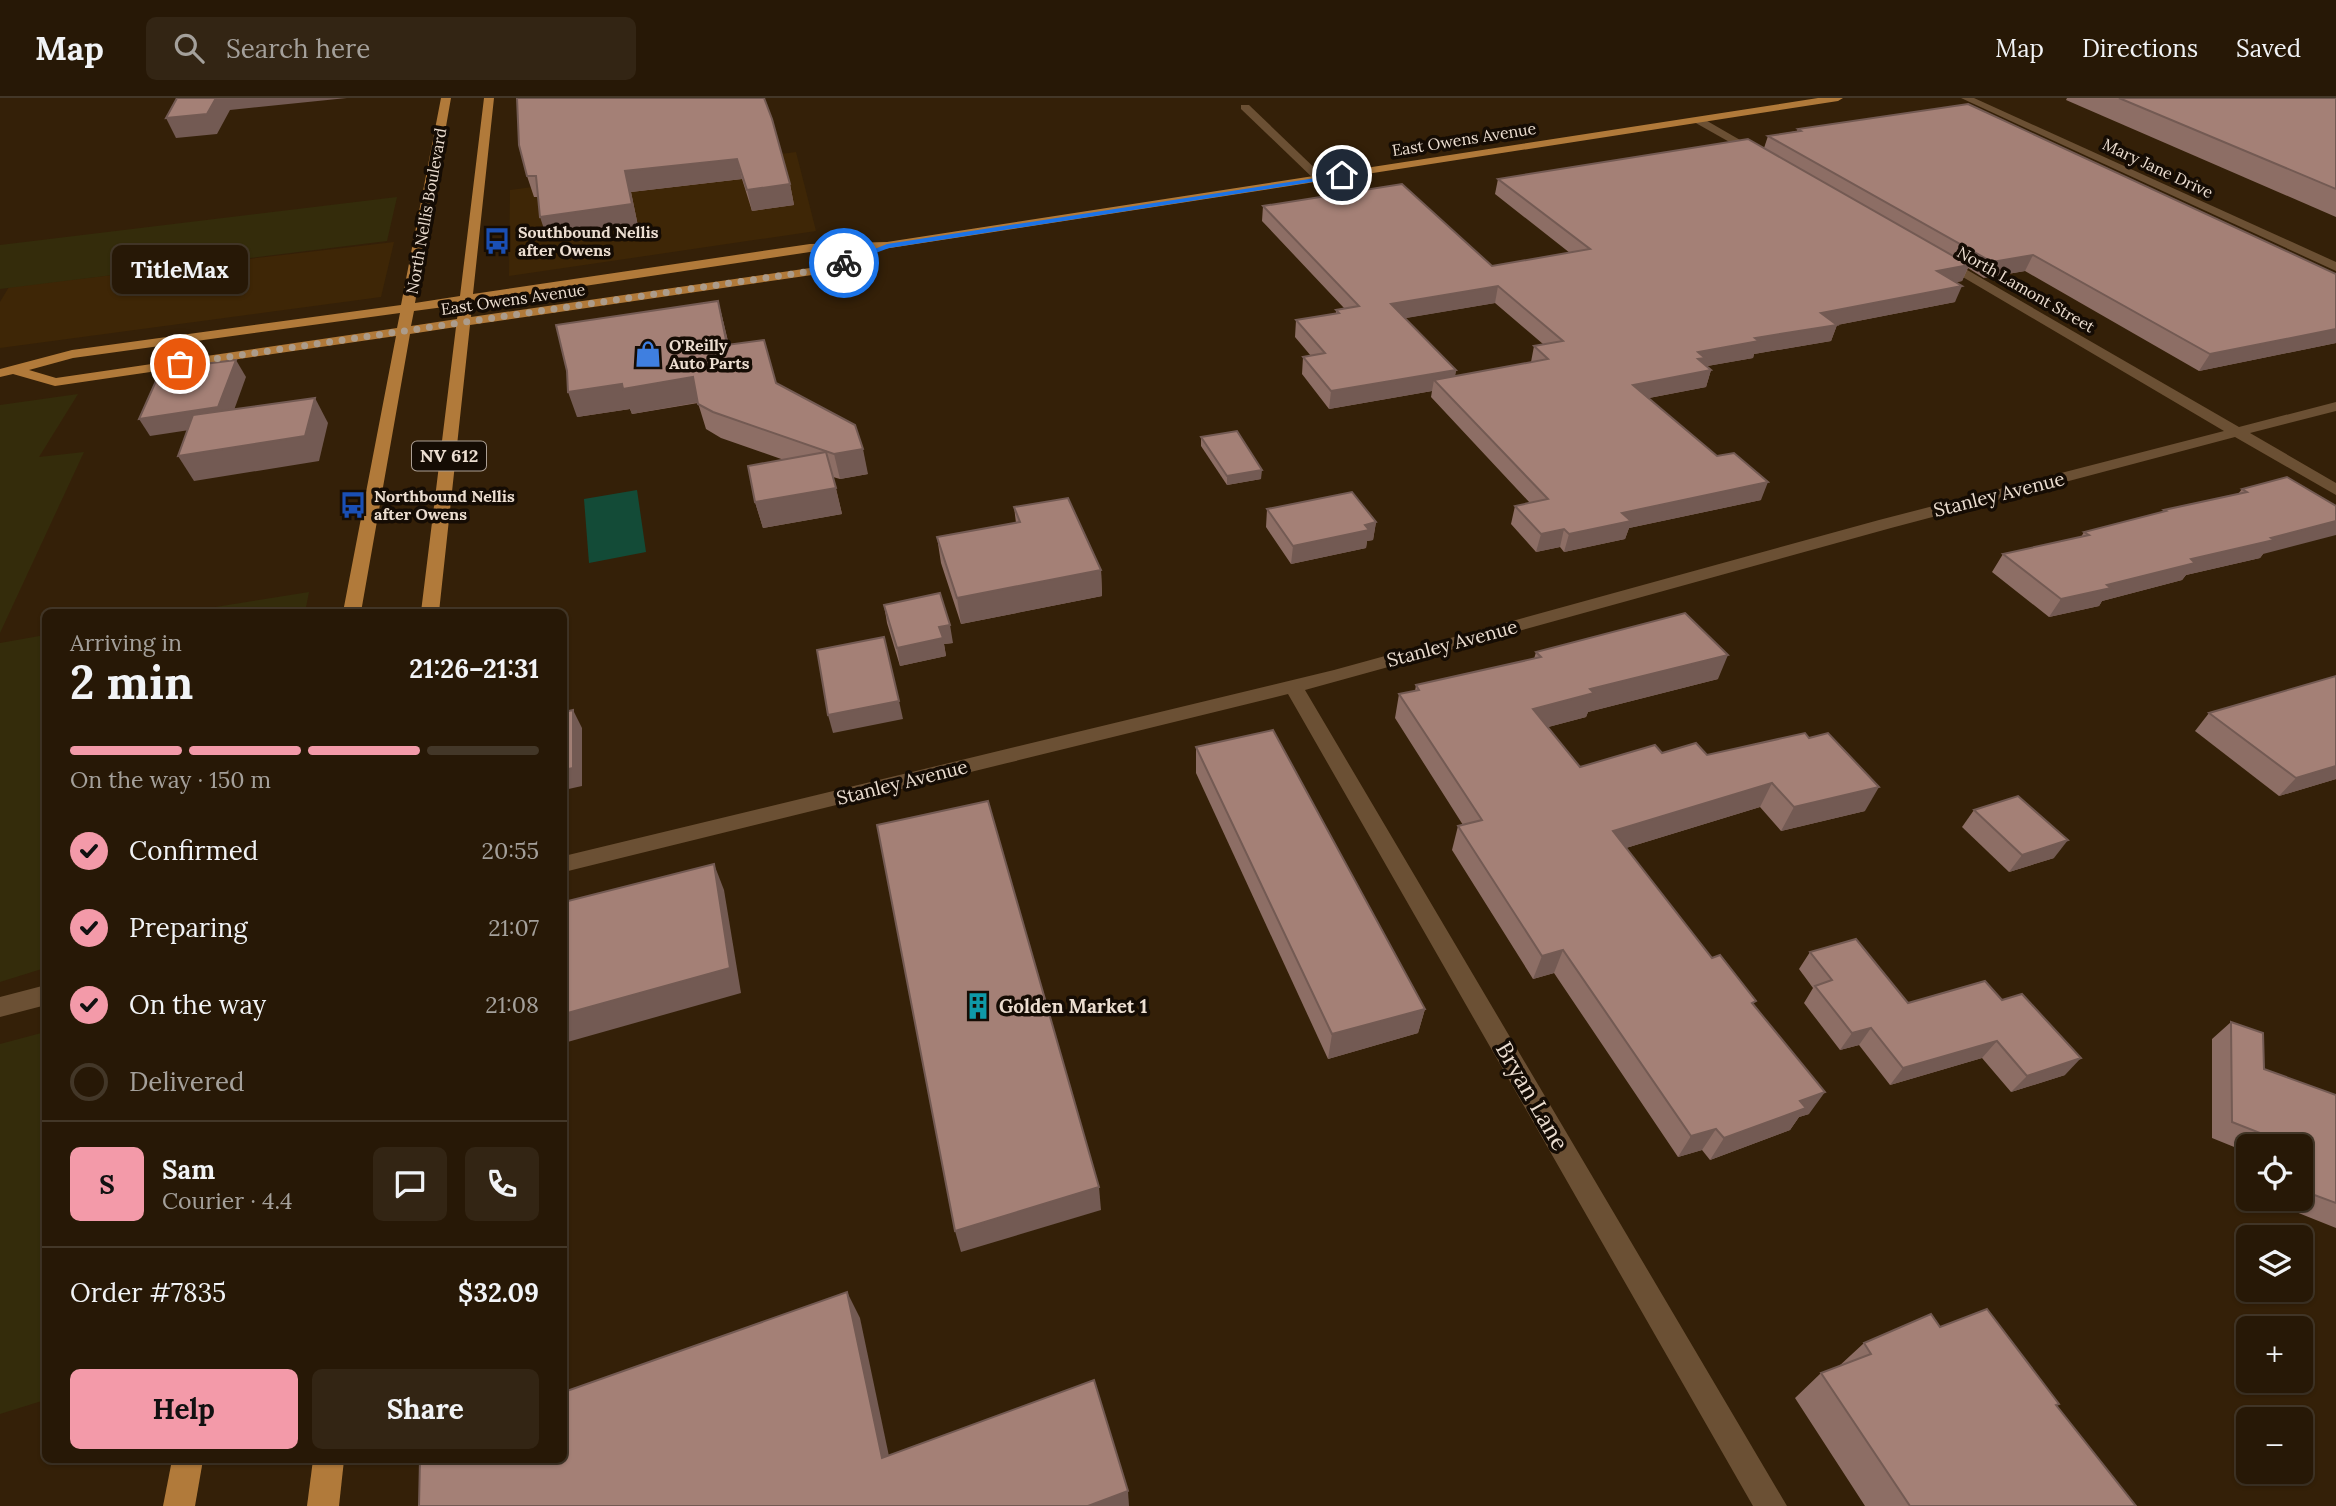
<!DOCTYPE html>
<html lang="en">
<head>
<meta charset="utf-8">
<style>
	:root { --surface:#271806; --page:#332514; --text:#f1f3f6; --muted:#a4a09b; --line:#433728; --accent:#f39aa9 }
	body { margin:0; font-family:Lora,serif; background:var(--page); color:var(--text); height:100vh; display:flex; flex-direction:column; font-size:26px; white-space:nowrap }
	* { box-sizing:border-box; margin:0 }
	p { font-size:23px; color:var(--muted) }
	.icon { flex:none; width:38px; height:38px; fill:none; stroke:currentColor; stroke-width:2; stroke-linecap:round; stroke-linejoin:round }
	.map { position:relative; flex:1; overflow:hidden }
	.side { position:absolute; left:42px; top:511px; width:525px; height:854px; display:flex; flex-direction:column; background:var(--surface); border-radius:10px; box-shadow:0 2px 5px #0004,0 0 0 2px var(--line) }
	.side>* { flex:none }
	.buttons { position:absolute; left:2236px; top:1036px; display:grid; gap:14px }
	.buttons a { display:grid; place-items:center; width:77px; height:77px; border-radius:10px; background:var(--surface); box-shadow:0 2px 5px #0004,0 0 0 2px var(--line); font-size:35px }
	.pin { position:absolute; display:grid; place-items:center; width:60px; height:60px; color:#fff; margin:-30px; border:4px solid #fff; border-radius:50%; box-shadow:0 2px 7px #0007 }
	.courier { position:absolute; display:grid; place-items:center; width:70px; height:70px; margin:-35px; border:5px solid #1a73e8; border-radius:50%; background:#fff; color:#222; box-shadow:0 2px 9px #0007 }
	.bubble { position:absolute; height:49px; border-radius:10px; background:var(--surface); box-shadow:0 2px 5px #0004,0 0 0 2px var(--line); font-size:23px; font-weight:800; line-height:49px; text-align:center }
	.overview em { font-style:normal; font-weight:800 }
	.overview div { display:flex; flex-direction:column-reverse }
	.overview { display:flex; align-items:center; justify-content:space-between; height:119px; padding:0 28px }
	h1 { font-size:46px; font-weight:800; line-height:52px }
	.bar { display:grid; grid-template-columns:repeat(4,1fr); gap:10px 7px; align-content:center; height:84px; padding:0 28px }
	.bar i { height:9px; border-radius:5px; background:var(--line) }
	.bar .current { background:var(--accent) }
	.bar p { grid-column:span 4 }
	.line { display:flex; align-items:center; gap:18px; padding:0 28px; border-top:2px solid var(--line) }
	.line div { flex:1 }
	.round { display:grid; place-items:center; flex:none; width:74px; height:74px; border-radius:10px; background:var(--page) }
	ol { padding:0 28px; list-style:none }
	li { display:flex; align-items:center; gap:21px; height:77px }
	li p { margin-inline-start:auto }
	li .icon { padding:7px; border-radius:50%; background:var(--accent); color:#111; stroke-width:4 }
	li:last-child { color:var(--muted) }
	li i { width:38px; height:38px; border:4px solid var(--line); border-radius:50% }
	.action { display:flex; gap:14px; margin-top:auto; padding:14px 28px }
	.action a { flex:1; height:80px; border-radius:10px; background:var(--accent); color:#111; font-size:28px; font-weight:800; line-height:80px; text-align:center }
	.action a+a { background:var(--page); color:var(--text) }
	header { display:flex; align-items:center; gap:42px; box-sizing:border-box; height:98px; padding:0 35px; background:var(--surface); border-bottom:2px solid var(--line) }
	header strong { font-size:33px }
	nav { display:flex; gap:38px; margin-inline-start:auto; font-size:24px }
	.search { width:490px; height:63px; background:var(--page); display:flex; align-items:center; gap:18px; box-sizing:border-box; padding:0 24px; border-radius:10px; color:var(--muted); font-size:26px }
	.map>svg:first-child { display:block }
	.built { fill:#3e2606 }
	.green { fill:#134b37 }
	.sand { fill:#342c0b }
	.lines { fill:none; stroke-linecap:round; stroke-linejoin:round }
	.minor { fill:#6b5034; fill-rule:evenodd }
	.major { fill:#b17a3a; fill-rule:evenodd }
	.wall { fill:#8d6e65; fill-rule:evenodd }
	.shaded-wall { fill:#735a53 }
	.building { fill:#a48076; stroke:#735a53; stroke-width:2 }
	.route { fill:#1a73e8 }
	.done { stroke:#ac9c8b; stroke-width:7; stroke-dasharray:0 12.6 }
	.labels { text-anchor:middle; stroke-width:7; stroke-linejoin:round; paint-order:stroke }
	.far-street-label { font-size:16px; fill:#ecded1; stroke:#150c04 }
	.far-poi-label { font-size:16px; font-weight:bold; fill:#ecded1; stroke:#150c04; text-anchor:start }
	.shield { fill:#150c04; stroke:#ac9f94; stroke-width:2 }
	.shield-label { font-size:18px; font-weight:bold; fill:#ecded1 }
	.street-label { font-size:19px; fill:#ecded1; stroke:#150c04 }
	.poi-label { font-size:19px; font-weight:bold; fill:#ecded1; stroke:#150c04; text-anchor:start }
	.near-street-label { font-size:23px; fill:#ecded1; stroke:#150c04 }
</style>
</head>
<body>
<header>
<strong>Map</strong>
<div class="search"><svg class="icon" aria-label="search" viewBox="0 0 24 24"><circle cx="10" cy="10" r="6"/><path d="M15 15l6 6"/></svg>Search here</div>
<nav><a>Map</a><a>Directions</a><a>Saved</a></nav>
</header>
<div class="map">
<svg width="2336" height="1408" viewBox="0 0 2336 1408">
	<rect width="100%" height="100%" fill="#342008"/>
	<g class="built">
		<polygon points="796,54 816,133 509,178 510,92"/>
		<polygon points="394,144 381,199 0,250 0,204 9,189"/>
	</g>
	<polygon class="green" points="637,392 646,454 589,465 584,401"/>
	<g class="sand">
		<polygon points="397,99 387,143 0,191 0,147"/>
		<polygon points="78,296 39,359 84,354 0,535 0,307"/>
		<polygon points="309,494 305,514 184,514"/>
		<polygon points="45,537 45,870 0,884 0,545"/>
		<polygon points="45,934 45,1302 0,1316 0,946"/>
	</g>
	<g class="lines">
		<g class="minor">
			<polygon points="1961,0 1974,0 2336,164 2336,173"/>
			<polygon points="1241,7 1249,7 1324,79 1324,83 1316,83 1241,11"/>
			<polygon points="1694,20 1702,20 1766,57 1756,59 1694,24"/>
			<polygon points="1943,158 2239,329 2336,304 2336,313 2250,335 2336,385 2336,397 2235,339 1891,430 1305,592 1787,1408 1753,1408 1288,596 564,774 564,758 1334,572 1879,422 2224,333 1939,165 1937,162"/>
			<polygon points="46,887 46,907 0,919 0,899"/>
		</g>
		<g class="major">
			<path d="M441,0H451L415,205L460,198L484,0H494L473,196L810,146L887,144L1818,0H1843L1838,3L877,152L876,157L826,175L470,227L439,514H421L456,229L410,236L361,514H343L396,238L55,288L13,276L0,279V271L72,252L401,207ZM865,152L824,168L471,219L472,205L810,154ZM459,207L457,221L411,228L414,213ZM400,215L397,230L56,280L29,272L73,260Z"/>
			<polygon points="172,1362 203,1362 195,1408 163,1408"/>
			<polygon points="313,1362 344,1362 339,1408 307,1408"/>
		</g>
	</g>
	<g class="wall">
		<polygon points="764,0 790,86 794,107 752,113 742,81 631,94 638,128 547,140 538,99 534,99 527,78"/>
		<polygon points="2067,0 2336,0 2336,119 2066,2"/>
		<path d="M1798,31L2336,176V245L2199,273L2025,173L1984,180L1968,170L1962,183L1957,184L1955,204L1837,227L1831,243L1754,256L1753,260L1707,268L1711,272L1706,289L1649,300L1761,402L1629,430L1625,441L1564,454L1560,449L1536,454L1511,426L1515,408L1530,405L1431,299L1432,293L1329,311L1302,276L1303,259L1311,258L1295,239L1296,222L1336,216V212L1344,210L1262,123L1263,108L1492,168L1570,155L1495,96L1498,81L1764,50L1768,38L1797,33ZM1495,205L1543,246L1534,248L1531,264L1455,278L1456,272L1405,220Z"/>
		<polygon points="718,203 729,247 776,285 868,376 840,381 833,379 842,416 763,430 755,404 784,362 721,340 706,331 698,305 632,316 630,311 577,319"/>
		<polygon points="1201,339 1261,381 1227,387 1201,348"/>
		<polygon points="2287,379 2263,456 2260,460 2186,477 2182,482 2102,503 2099,508 2049,519 1992,474 2003,456 2081,439 2084,434 2162,414 2164,412 2238,396 2242,391"/>
		<polygon points="1014,409 1101,472 1102,498 961,526 941,465 937,439 1016,425"/>
		<polygon points="1267,411 1376,424 1373,442 1367,443 1366,450 1291,466 1266,429"/>
		<polygon points="884,507 953,545 944,546 946,558 900,568 887,525"/>
		<polygon points="1536,554 1718,581 1588,614 1586,619 1548,629 1580,669 1662,655 1707,657 1865,713 1781,733 1760,709 1626,750 1712,860 1754,907 1809,1016 1799,1019 1790,1032 1710,1062 1702,1052 1678,1059 1554,875 1533,881 1452,752 1458,728 1463,727 1395,620 1399,596 1415,593 1416,587 1534,561"/>
		<polygon points="2209,615 2336,681 2279,698 2195,633"/>
		<polygon points="1196,649 1425,911 1418,935 1328,961 1196,675"/>
		<polygon points="1974,712 2054,760 2009,774 1962,729"/>
		<polygon points="1810,854 1908,905 1985,883 2065,977 2011,994 1982,960 1890,987 1859,947 1840,952 1804,905 1813,890 1799,871"/>
		<polygon points="2231,924 2264,971 2336,997 2336,1130 2286,1110 2286,1101 2301,1101 2301,1048 2249,1048 2249,1055 2212,1040 2212,941"/>
		<polygon points="1940,1229 2056,1308 2136,1408 1865,1408 1795,1300 1821,1275 1838,1269 1864,1245"/>
	</g>
	<g class="shaded-wall">
		<polygon points="216,0 347,0 230,12 217,36 176,40 166,20"/>
		<polygon points="737,61 742,81 631,94 638,128 547,140 540,119 625,73"/>
		<polygon points="790,86 794,107 752,113 747,92"/>
		<polygon points="2033,157 2025,173 1984,180 1992,164"/>
		<polygon points="1969,167 1962,183 1930,189 1937,173"/>
		<polygon points="1498,188 1495,205 1389,223 1391,206"/>
		<polygon points="1962,188 1955,204 1837,227 1831,243 1754,256 1753,260 1702,269 1711,272 1706,289 1628,304 1633,287 1698,254 1755,240 1821,215"/>
		<polygon points="718,203 724,226 734,272 727,247"/>
		<polygon points="2336,231 2336,245 2199,273 2210,256"/>
		<polygon points="236,262 246,279 229,326 150,338 139,321"/>
		<polygon points="1456,272 1453,289 1434,282 1432,293 1329,311 1331,293"/>
		<polygon points="693,279 700,304 632,316 630,311 577,319 568,294 622,286"/>
		<polygon points="315,300 328,325 319,363 194,383 178,358"/>
		<polygon points="863,351 868,376 840,381 834,356"/>
		<polygon points="1262,372 1261,381 1227,387 1227,378"/>
		<polygon points="1768,384 1761,402 1629,430 1625,441 1564,454 1569,436 1622,415"/>
		<polygon points="836,390 842,416 763,430 755,404"/>
		<polygon points="2336,423 2336,437 2263,456 2260,460 2186,477 2182,482 2102,503 2099,508 2049,519 2061,501 2191,461"/>
		<polygon points="1376,424 1373,442 1367,443 1366,450 1291,466 1293,448"/>
		<polygon points="1564,431 1560,449 1536,454 1541,436"/>
		<polygon points="1101,472 1102,498 961,526 957,500"/>
		<polygon points="950,527 953,545 944,546 946,558 900,568 897,550 939,529"/>
		<polygon points="1728,557 1718,581 1588,614 1586,619 1526,635 1533,611 1590,591"/>
		<polygon points="899,603 903,621 833,635 828,617"/>
		<polygon points="573,612 582,630 582,688 564,692 564,672"/>
		<polygon points="2336,668 2336,681 2279,698 2296,680"/>
		<polygon points="1772,685 1760,709 1603,757 1613,733"/>
		<polygon points="1879,689 1865,713 1781,733 1794,709"/>
		<polygon points="2068,742 2054,760 2009,774 2022,757"/>
		<polygon points="714,766 724,792 741,895 564,945 564,916"/>
		<polygon points="1563,852 1554,875 1533,881 1542,858"/>
		<polygon points="1425,911 1418,935 1328,961 1332,936"/>
		<polygon points="1871,930 1859,947 1840,952 1852,935"/>
		<polygon points="1997,943 1982,960 1890,987 1903,970"/>
		<polygon points="2081,960 2065,977 2011,994 2027,978"/>
		<polygon points="1825,994 1809,1016 1799,1019 1790,1032 1710,1062 1724,1040 1800,1003"/>
		<polygon points="1716,1031 1702,1052 1678,1059 1691,1038"/>
		<polygon points="1099,1089 1101,1112 961,1154 955,1133"/>
		<polygon points="847,1194 860,1220 894,1382 882,1360"/>
		<polygon points="1128,1393 1129,1408 1088,1408"/>
	</g>
	<g class="building">
		<polygon points="177,0 216,0 207,16 166,20"/>
		<polygon points="517,0 764,0 772,21 790,86 747,92 737,61 625,73 632,106 540,119 536,78 527,78 519,47"/>
		<polygon points="2119,0 2336,0 2336,91"/>
		<polygon points="1968,6 2336,176 2336,231 2210,256 2033,157 1992,164 1768,38 1801,33 1798,31"/>
		<polygon points="1748,41 1969,167 1937,173 1962,188 1821,215 1837,227 1755,240 1759,243 1698,254 1705,260 1698,261 1711,272 1633,287 1717,358 1734,355 1768,384 1622,415 1631,423 1569,436 1564,431 1541,436 1515,408 1548,401 1434,282 1548,261 1534,248 1563,243 1498,188 1391,206 1456,272 1331,293 1303,259 1325,255 1296,222 1339,215 1336,212 1359,208 1263,108 1402,86 1492,168 1590,151 1498,81"/>
		<polygon points="718,203 727,247 764,242 776,285 855,327 863,351 834,356 713,314 698,306 693,279 623,291 622,286 568,294 567,273 556,227"/>
		<polygon points="236,262 218,309 139,321 156,283 175,280 180,269"/>
		<polygon points="315,300 305,338 178,358 193,317"/>
		<polygon points="1237,333 1262,372 1227,378 1201,339"/>
		<polygon points="826,354 836,390 755,404 748,368"/>
		<polygon points="2287,379 2336,408 2336,423 2271,440 2274,442 2191,461 2195,465 2107,487 2111,490 2061,501 2003,456 2089,437 2084,434 2166,413 2164,412 2247,394 2242,391"/>
		<polygon points="1352,394 1376,424 1365,427 1369,432 1293,448 1267,411"/>
		<polygon points="1068,400 1101,472 957,500 937,439 1020,424 1014,409"/>
		<polygon points="940,495 950,527 939,529 943,540 897,550 884,507"/>
		<polygon points="1685,515 1728,557 1590,591 1594,595 1533,611 1580,669 1655,647 1662,655 1696,645 1707,657 1805,635 1809,640 1828,635 1879,689 1794,709 1772,685 1613,733 1712,860 1720,857 1756,903 1752,905 1825,994 1800,1003 1806,1010 1724,1040 1716,1031 1691,1038 1563,852 1542,858 1458,728 1482,722 1399,596 1419,592 1416,587 1541,559 1536,554"/>
		<polygon points="884,539 899,603 828,617 817,552"/>
		<polygon points="2336,578 2336,668 2296,680 2209,615"/>
		<polygon points="573,612 573,670 564,672 564,614"/>
		<polygon points="1273,632 1425,911 1332,936 1196,649"/>
		<polygon points="2018,698 2068,742 2022,757 1974,712"/>
		<polygon points="988,703 1099,1089 955,1133 877,727"/>
		<polygon points="714,766 730,870 564,916 564,804"/>
		<polygon points="1856,841 1908,905 1985,883 2002,902 2022,896 2081,960 2027,978 1997,943 1903,970 1871,930 1852,935 1815,888 1832,882 1810,854"/>
		<polygon points="2231,924 2263,935 2264,971 2336,997 2336,1105 2309,1095 2307,1053 2301,1051 2301,1048 2293,1048 2232,1024"/>
		<polygon points="847,1194 882,1360 1094,1282 1128,1393 1088,1408 419,1408 420,1362 564,1362 564,1294"/>
		<polygon points="1987,1211 2059,1306 2056,1307 2136,1408 1910,1408 1821,1275 1871,1256 1864,1245 1931,1216 1940,1229"/>
	</g>
	<polygon class="route" points="1342,76 1344,79 889,150 846,166 840,165 887,146"/>
	<g class="lines">
		<polyline class="done" points="180,266 826,171 844,165"/>
	</g>
	<defs>
		<symbol id="bus-bare" viewBox="-9 -9 18 18"><path d="M-5-6H5V4H4V6H2V4H-2V6H-4V4H-5ZM-3.5-4V0h7V-4ZM-3.5 1.2v1.5H-2V1.2ZM2 1.2v1.5H3.5V1.2Z" fill="#1a4fb4" stroke="#150c04" stroke-width="2.5" paint-order="stroke"/></symbol>
		<symbol id="shop-bare" viewBox="-9 -9 18 18"><path d="M-5-2.5h2.3a2.7 3.5 0 0 1 5.4 0H5L5.5 6h-11ZM-1.5-2.5h3a1.5 2.3 0 0 0-3 0Z" fill="#3f7fe0" stroke="#150c04" stroke-width="2.5" paint-order="stroke"/></symbol>
		<symbol id="building-bare" viewBox="-9 -9 18 18"><path d="M-4-6H4V6H1V3H-1V6H-4ZM-2.5-4.3h1.7v1.8h-1.7ZM.8-4.3h1.7v1.8H.8ZM-2.5-1h1.7V.8h-1.7ZM.8-1h1.7V.8H.8Z" fill="#0f9aa8" stroke="#150c04" stroke-width="2.5" paint-order="stroke"/></symbol>
	</defs>
	<g fill-rule="evenodd">
		<use href="#bus-bare" x="478" y="124" width="38" height="38"/>
		<use href="#shop-bare" x="629" y="237" width="38" height="38"/>
		<use href="#bus-bare" x="334" y="388" width="38" height="38"/>
		<use href="#building-bare" x="959" y="889" width="38" height="38"/>
	</g>
	<g class="labels">
		<g class="far-street-label">
			<text transform="translate(1464 41) rotate(-9)" y="6">East Owens Avenue</text>
			<text transform="translate(2158 70) rotate(25)" y="6">Mary Jane Drive</text>
			<text transform="translate(426 113) rotate(-80)" y="6">North Nellis Boulevard</text>
			<text transform="translate(2026 191) rotate(30)" y="6">North Lamont Street</text>
			<text transform="translate(513 201) rotate(-8)" y="6">East Owens Avenue</text>
		</g>
		<g class="far-poi-label">
			<text x="518" y="140">Southbound Nellis<tspan x="518" dy="18">after Owens</tspan></text>
			<text x="669" y="253">O'Reilly<tspan x="669" dy="18">Auto Parts</tspan></text>
			<text x="374" y="404">Northbound Nellis<tspan x="374" dy="18">after Owens</tspan></text>
		</g>
		<rect class="shield" x="412" y="343.5" width="74" height="29" rx="5"/>
		<g class="shield-label">
			<text x="449" y="364">NV 612</text>
		</g>
		<g class="street-label">
			<text transform="translate(1999 396) rotate(-14)" y="7">Stanley Avenue</text>
			<text transform="translate(1452 545) rotate(-15)" y="7">Stanley Avenue</text>
			<text transform="translate(902 684) rotate(-14)" y="7">Stanley Avenue</text>
		</g>
		<g class="poi-label">
			<text x="999" y="915">Golden Market 1</text>
		</g>
		<g class="near-street-label">
			<text transform="translate(1532 998) rotate(60)" y="8">Bryan Lane</text>
		</g>
	</g>
</svg>
<div class="buttons">
<a><svg class="icon" aria-label="locate" viewBox="0 0 24 24"><circle cx="12" cy="12" r="6"/><path d="M12 2v4M12 18v4M2 12h4M18 12h4"/></svg></a>
<a><svg class="icon" aria-label="layers" viewBox="0 0 24 24"><path d="M12 4l9 5-9 5-9-5zM3 14l9 5 9-5"/></svg></a>
<a>+</a>
<a>−</a>
</div>
<div class="pin" style="left:180px;top:266px;background:#ea580c"><svg class="icon" aria-label="bag" viewBox="0 0 24 24"><path d="M5 8h14l-1 12H6zM9 8a3 3 0 0 1 6 0"/></svg></div>
<div class="pin" style="left:1342px;top:77px;background:#1f2937"><svg class="icon" aria-label="home" viewBox="0 0 24 24"><path d="M3 11l9-7 9 7M6 9v11h12V9"/></svg></div>
<div class="courier" style="left:844px;top:165px"><svg class="icon" aria-label="bike" viewBox="0 0 24 24"><circle cx="6" cy="16" r="4"/><circle cx="18" cy="16" r="4"/><path d="M6 16l4-8h5l3 8M10 8l3 8H6M13 5h3"/></svg></div>
<div class="bubble" style="left:112px;top:147px;width:136px">TitleMax</div>
<section class="side">
<div class="overview"><div><h1>2 min</h1><p>Arriving in</p></div><em>21:26–21:31</em></div>
<div class="bar"><i class="current"></i><i class="current"></i><i class="current"></i><i></i><p>On the way · 150 m</p></div>
<ol>
<li><svg class="icon" aria-label="check" viewBox="0 0 24 24"><path d="M5 12l5 5 9-10"/></svg>Confirmed<p>20:55</p></li>
<li><svg class="icon" aria-label="check" viewBox="0 0 24 24"><path d="M5 12l5 5 9-10"/></svg>Preparing<p>21:07</p></li>
<li><svg class="icon" aria-label="check" viewBox="0 0 24 24"><path d="M5 12l5 5 9-10"/></svg>On the way<p>21:08</p></li>
<li><i></i>Delivered</li>
</ol>
<div class="line" style="height:126px"><b class="round" style="background:var(--accent);color:#111">S</b><div><b>Sam</b><p>Courier · 4.4</p></div><a class="round"><svg class="icon" aria-label="chat" viewBox="0 0 24 24"><path d="M4 5h16v11H9l-5 4z"/></svg></a><a class="round"><svg class="icon" aria-label="phone" viewBox="0 0 24 24"><path d="M5 4h4l2 5-3 2q2 4 5 5l2-3 5 2v4C11 20 4 13 5 4z"/></svg></a></div>
<div class="line" style="height:91px"><div>Order #7835</div><b>$32.09</b></div>
<div class="action"><a>Help</a><a>Share</a></div>
</section>
</div>
</body>
</html>
